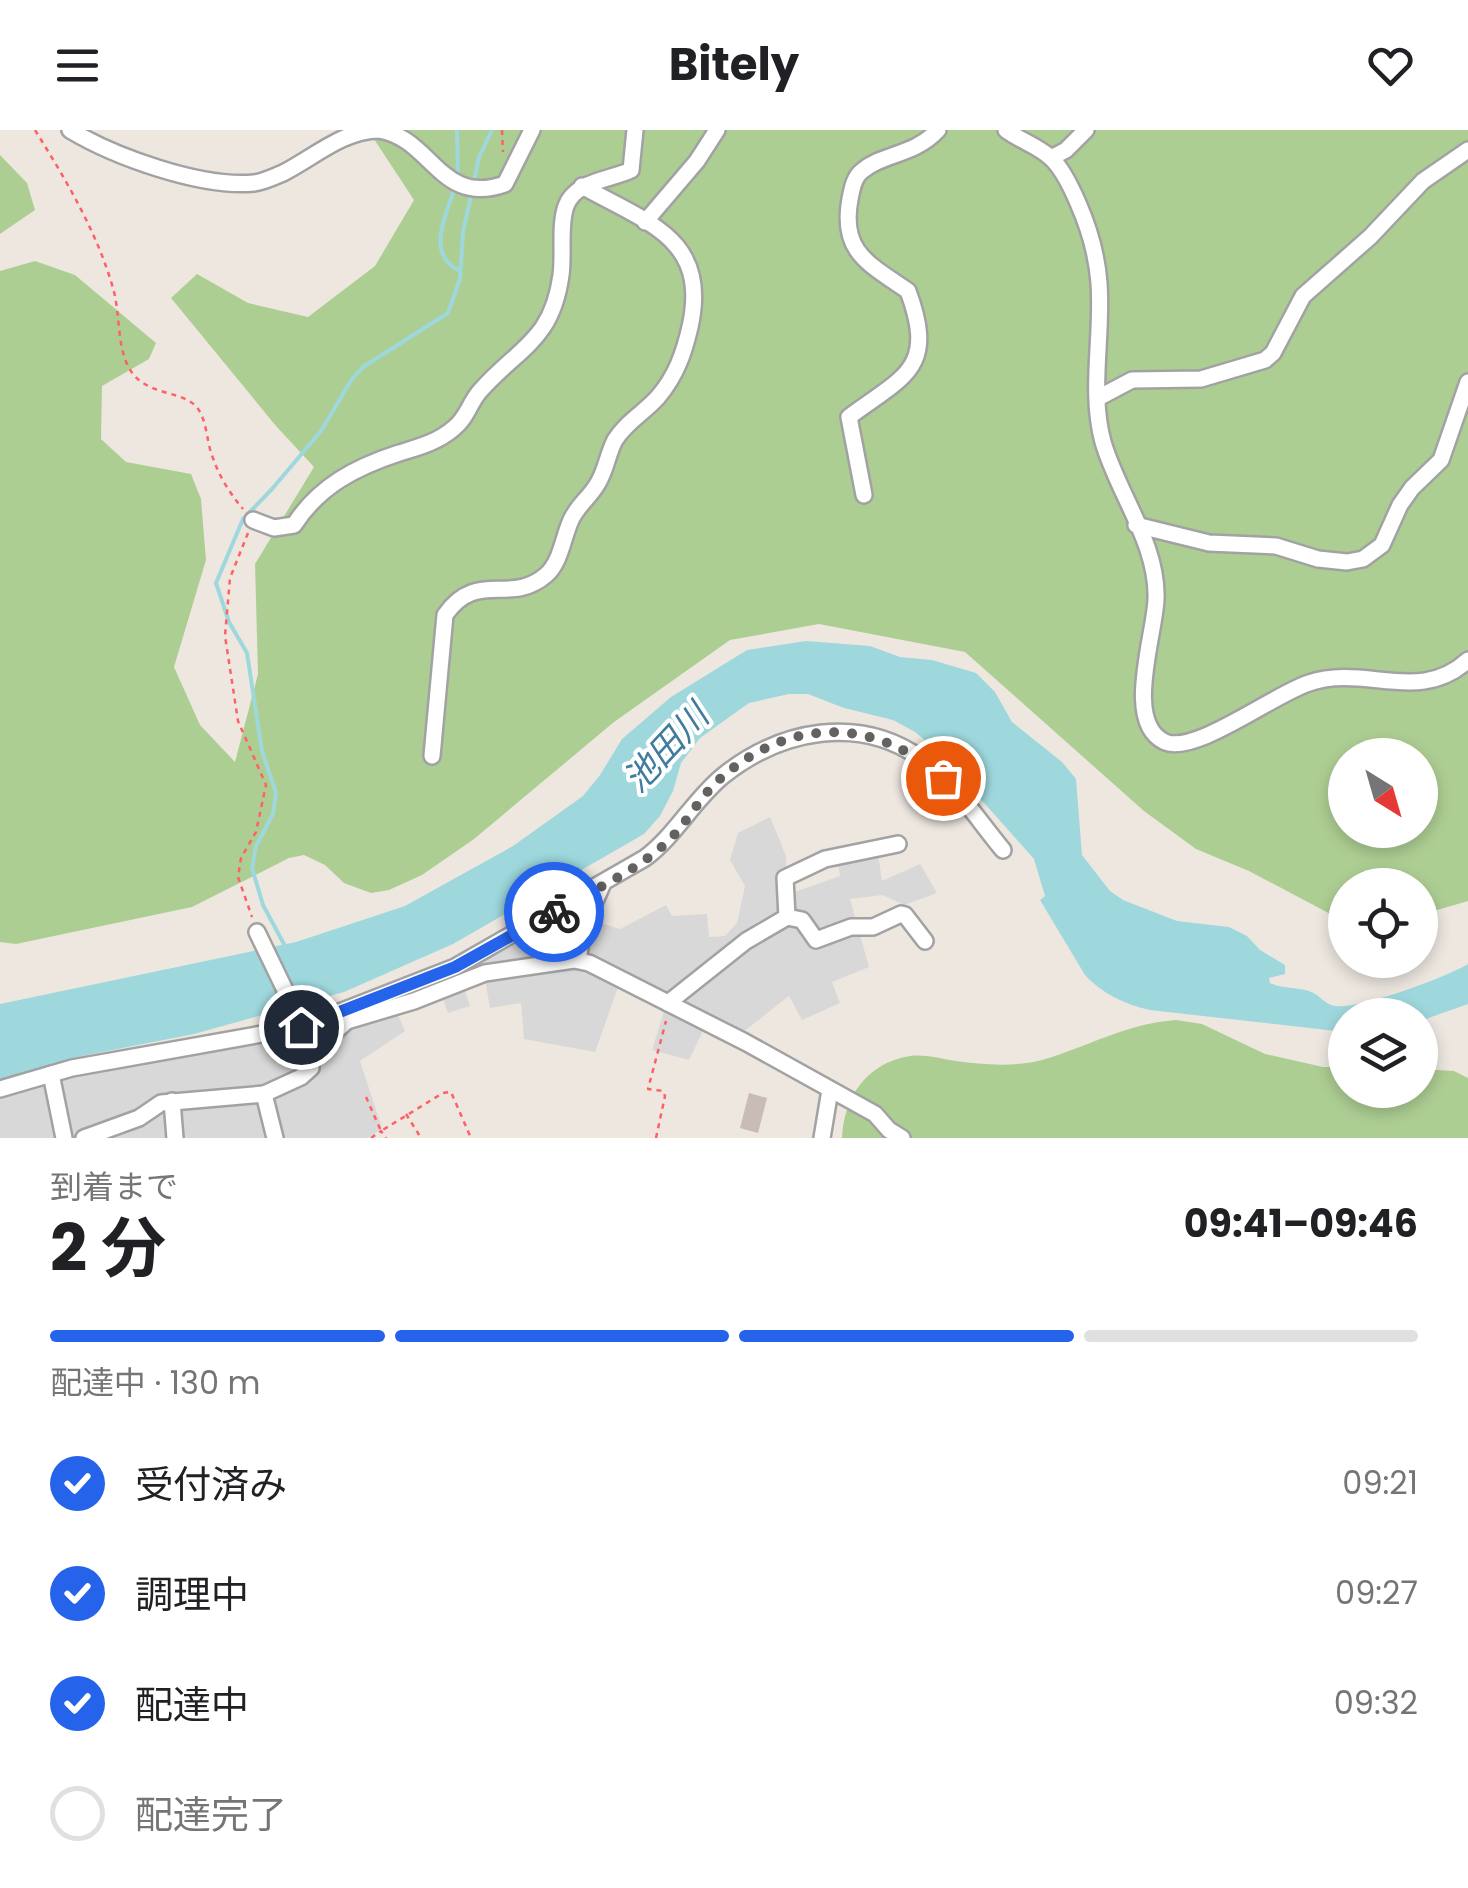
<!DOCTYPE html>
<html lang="ja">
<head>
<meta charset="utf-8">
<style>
	:root { --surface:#fff; --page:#f2f2f2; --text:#202124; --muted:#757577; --line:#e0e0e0; --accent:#2563eb }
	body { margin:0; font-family:Poppins,"Noto Sans JP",sans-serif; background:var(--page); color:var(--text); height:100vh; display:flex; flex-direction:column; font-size:38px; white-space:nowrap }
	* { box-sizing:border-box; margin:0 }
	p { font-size:32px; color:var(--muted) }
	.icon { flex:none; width:55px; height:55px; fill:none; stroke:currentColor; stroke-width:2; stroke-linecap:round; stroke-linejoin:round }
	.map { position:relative; height:1008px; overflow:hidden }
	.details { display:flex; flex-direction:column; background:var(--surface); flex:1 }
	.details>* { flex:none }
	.needle { width:65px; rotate:143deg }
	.tools { position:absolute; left:1328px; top:608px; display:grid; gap:20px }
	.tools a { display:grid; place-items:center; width:110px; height:110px; border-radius:50%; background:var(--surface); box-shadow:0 5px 15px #0003; font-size:50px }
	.pin { position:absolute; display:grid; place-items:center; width:85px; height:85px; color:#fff; margin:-42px; border:5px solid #fff; border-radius:50%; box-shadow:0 2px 10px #0007 }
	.courier { position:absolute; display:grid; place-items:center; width:100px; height:100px; margin:-50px; border:8px solid #2563eb; border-radius:50%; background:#fff; color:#222; box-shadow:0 2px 12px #0007 }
	.headline em { font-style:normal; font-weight:700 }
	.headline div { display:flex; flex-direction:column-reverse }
	.headline { display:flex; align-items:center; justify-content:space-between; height:170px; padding:0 50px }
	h1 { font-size:65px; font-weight:700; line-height:75px }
	.bar { display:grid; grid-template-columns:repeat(4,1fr); gap:15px 10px; align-content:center; height:120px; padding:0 50px }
	.bar i { height:12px; border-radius:8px; background:var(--line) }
	.bar .current { background:var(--accent) }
	.bar p { grid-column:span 4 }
	ol { padding:0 50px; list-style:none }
	li { display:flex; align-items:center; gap:30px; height:110px }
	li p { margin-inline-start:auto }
	li .icon { padding:10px; border-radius:50%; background:var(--accent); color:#fff; stroke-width:4 }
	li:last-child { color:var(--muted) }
	li i { width:55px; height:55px; border:5px solid var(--line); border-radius:50% }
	header { display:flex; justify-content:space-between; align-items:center; height:130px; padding:0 50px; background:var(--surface); font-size:45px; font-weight:700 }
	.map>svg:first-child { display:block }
	.residential { fill:#d9d8d8 }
	.forest { fill:#adce93; fill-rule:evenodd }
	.water { fill:#9ed8dd }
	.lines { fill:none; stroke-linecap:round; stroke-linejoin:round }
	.stream { stroke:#9ed8dd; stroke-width:4 }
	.building { fill:#c9bcb6 }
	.minor-casing { stroke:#a2a2a2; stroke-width:20 }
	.path { stroke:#ff6066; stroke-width:2.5; stroke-dasharray:5 5; stroke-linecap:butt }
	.minor { stroke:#fff; stroke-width:15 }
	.done { stroke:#646260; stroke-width:10; stroke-dasharray:0 18 }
	.route { stroke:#2563eb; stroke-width:12 }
	.labels { text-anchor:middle; stroke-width:8; stroke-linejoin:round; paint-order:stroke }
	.water-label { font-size:35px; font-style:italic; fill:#407c9d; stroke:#fff }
</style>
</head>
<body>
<header><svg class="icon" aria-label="menu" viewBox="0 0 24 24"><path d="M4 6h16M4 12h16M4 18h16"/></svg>Bitely<svg class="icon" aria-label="heart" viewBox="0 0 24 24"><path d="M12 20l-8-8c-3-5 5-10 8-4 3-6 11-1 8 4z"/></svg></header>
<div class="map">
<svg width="1468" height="1008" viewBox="0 0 1468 1008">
	<rect width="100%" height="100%" fill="#ede7e0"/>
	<polygon class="residential" points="770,687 786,726 786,765 840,746 837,724 878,724 882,751 920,734 937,763 904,775 883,765 850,769 869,837 832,852 840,873 802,890 789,866 742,903 708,890 689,930 652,920 665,878 620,852 595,922 524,909 521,873 490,878 484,843 461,849 470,876 448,883 439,858 395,878 405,901 360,931 382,998 368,1008 0,1008 0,961 265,904 514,809 601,793 620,799 666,775 672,786 707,784 709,807 725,806 737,793 745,756 730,730 738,703"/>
	<g class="forest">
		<path d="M368,0H1468V771L1420,785V755H1345V807L1331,811L1336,787L1249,741L1196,719L1144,681L965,522L819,494L730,510L614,592L474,709L422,745L389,760L371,763L344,753L325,735L304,725L289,728L192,777L16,814L0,812V141L35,131L75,145L156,213L149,229L102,256L101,309L126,332L191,344L201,369L206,430L174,537L200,595L235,632L258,544L255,434L314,337L276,296L171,168L197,144L248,173L308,187L375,136L414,70ZM1345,625H1420V700H1345Z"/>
		<polygon points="0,25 27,53 35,80 0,104"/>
		<path d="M1176,890L1202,894L1265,924L1323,937H1345V960H1420V939L1454,941L1468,948V1008H842C844,966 867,933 910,926C925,924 942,929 956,931C984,935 1015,937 1042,930C1088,917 1124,894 1176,890Z"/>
	</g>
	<path class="water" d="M806,511L870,516L900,527L932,530L976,543L995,562L1012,592L1062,632L1076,649L1082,725L1110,761L1123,770L1177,791L1229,797L1247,806L1260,820L1285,835V844L1269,848L1270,853C1283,859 1296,857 1309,861C1319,864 1324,874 1335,876C1358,880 1447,847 1468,834V874L1420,891V885H1345V902L1150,880C1126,875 1101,863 1085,845L1040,770L1045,766L1034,729L938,621L915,602L893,590L844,578L808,564H789L749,573L700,608L681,633L673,661L660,686L644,704L453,814L344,862L194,904L82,926L0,949V874L296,812L405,776L513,716L583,666L600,645L622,609L671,567L747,520Z"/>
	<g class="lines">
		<g class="stream">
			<polyline points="457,0 458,46"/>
			<polyline points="474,51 479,27 492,0"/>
			<path d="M456,55C447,82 425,123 458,140"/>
			<polyline points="285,816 263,775 252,738 256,716 273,684 276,663 262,621 247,523 229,492 216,453 243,389 272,359 321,301 352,249 363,237 448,183 460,149 463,102 472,61"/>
		</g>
	</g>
	<polygon class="building" points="749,963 767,968 758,1003 740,998"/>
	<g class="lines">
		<defs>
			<g id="minor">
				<path d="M70,0C115,27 201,58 254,53C263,52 274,47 283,43C313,28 343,0 379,0C432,8 440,77 505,54L532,0"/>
				<path d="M1006,0C1019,10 1038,16 1051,28C1062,38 1072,59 1078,73C1089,98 1097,126 1099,153C1103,206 1089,261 1103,312C1118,364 1158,414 1156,469C1155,505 1123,593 1165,612C1195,625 1274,564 1309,553C1366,534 1419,575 1468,530"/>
				<polyline points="1051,28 1066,20 1086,0"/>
				<polyline points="645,92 697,31 717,0"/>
				<polyline points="1098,268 1132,250 1201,249 1265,230 1273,223 1303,166 1370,107 1423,51 1468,20"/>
				<path d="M864,365L849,287C904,246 937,239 908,161C869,134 840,122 850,69C852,59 854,47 862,41C883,23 914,26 938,0"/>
				<path d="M253,390L274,398L294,395C319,356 356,337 399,323C419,317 438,312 454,298C467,288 470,272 480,261C519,217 552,211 561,145C564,124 559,95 566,76C575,51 610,50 631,40L635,0"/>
				<polyline points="1136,395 1209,413 1276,416 1318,429 1347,432 1363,429 1382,415 1400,375 1412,358 1441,330 1468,252"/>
				<path d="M432,626L445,485C477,439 510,476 546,445C561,432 563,407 571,390C577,376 591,366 598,353C606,340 608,323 615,310C626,292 645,282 658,267C676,246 684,223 690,197C710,108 647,93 582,56"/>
				<polyline points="787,787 785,748 825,729 898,714"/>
				<polyline points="257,802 299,889 309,925"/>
				<polyline points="578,830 583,799 603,753"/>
				<polyline points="668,873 746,811 787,787 802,790 816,810 851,797 873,797 901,784 905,785 925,811"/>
				<polyline points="51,944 64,1008"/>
				<path d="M0,959L72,938L301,897L455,837L645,728C676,705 694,669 724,645C781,600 859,584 922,629C954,652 978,690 1003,720"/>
				<polyline points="172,971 175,1008"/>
				<polyline points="84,1008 139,988 161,973 264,964"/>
				<polyline points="275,1008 264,964 301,947 311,938 309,925 347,891 414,871 485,843 574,830 589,833 745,912 875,984 889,1000 902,1008"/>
				<polyline points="822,1008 830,960"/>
			</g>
		</defs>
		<use href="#minor" class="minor-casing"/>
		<g class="path">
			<path d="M35,0C66,50 97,102 113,158C120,182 117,212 127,234C143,270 187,257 200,282C206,293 207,308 210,319C217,343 228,361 243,379"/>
			<polyline points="502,0 503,22"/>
			<polyline points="248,403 230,448 225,506 238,591 266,655 256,702 241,728 238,747 252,787"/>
			<polyline points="366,967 381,1001 443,963 451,962 471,1008"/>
			<polyline points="406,984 421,1008"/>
			<polyline points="371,1008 381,1001 386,1008"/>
			<polyline points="656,1008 665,966 663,961 648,959 666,891"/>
		</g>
		<use href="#minor" class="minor"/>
	</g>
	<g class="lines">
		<path class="done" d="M554,782C591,761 635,742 666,713C687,694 699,667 721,648C790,587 875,587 943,648"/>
		<polyline class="route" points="301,897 455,837 554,782"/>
	</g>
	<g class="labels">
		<g class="water-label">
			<text transform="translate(666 618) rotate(-47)" y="12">池田川</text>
		</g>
	</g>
</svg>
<div class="tools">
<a><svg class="needle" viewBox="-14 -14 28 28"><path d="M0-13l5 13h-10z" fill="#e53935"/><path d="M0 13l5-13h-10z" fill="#757577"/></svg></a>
<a><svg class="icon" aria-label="locate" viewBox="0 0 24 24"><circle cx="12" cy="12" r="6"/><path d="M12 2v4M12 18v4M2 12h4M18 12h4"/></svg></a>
<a><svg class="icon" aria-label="layers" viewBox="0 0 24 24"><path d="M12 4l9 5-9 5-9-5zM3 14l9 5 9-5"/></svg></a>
</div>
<div class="pin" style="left:943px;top:648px;background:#ea580c"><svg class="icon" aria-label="bag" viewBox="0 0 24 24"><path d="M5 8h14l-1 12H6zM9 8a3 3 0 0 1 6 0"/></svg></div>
<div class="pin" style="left:301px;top:897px;background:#1f2937"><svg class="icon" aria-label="home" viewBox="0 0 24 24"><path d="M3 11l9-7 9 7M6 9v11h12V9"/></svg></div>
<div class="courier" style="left:554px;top:782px"><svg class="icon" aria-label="bike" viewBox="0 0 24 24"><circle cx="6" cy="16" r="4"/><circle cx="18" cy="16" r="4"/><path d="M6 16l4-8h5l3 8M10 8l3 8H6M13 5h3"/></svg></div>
</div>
<section class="details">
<div class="headline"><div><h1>2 分</h1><p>到着まで</p></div><em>09:41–09:46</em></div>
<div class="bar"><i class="current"></i><i class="current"></i><i class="current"></i><i></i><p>配達中 · 130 m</p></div>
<ol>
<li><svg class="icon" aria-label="check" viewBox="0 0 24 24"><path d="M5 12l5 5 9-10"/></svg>受付済み<p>09:21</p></li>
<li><svg class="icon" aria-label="check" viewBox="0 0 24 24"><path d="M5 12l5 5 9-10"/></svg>調理中<p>09:27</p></li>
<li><svg class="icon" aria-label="check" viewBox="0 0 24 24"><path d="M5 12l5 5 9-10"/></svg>配達中<p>09:32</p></li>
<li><i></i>配達完了</li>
</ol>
</section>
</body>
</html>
